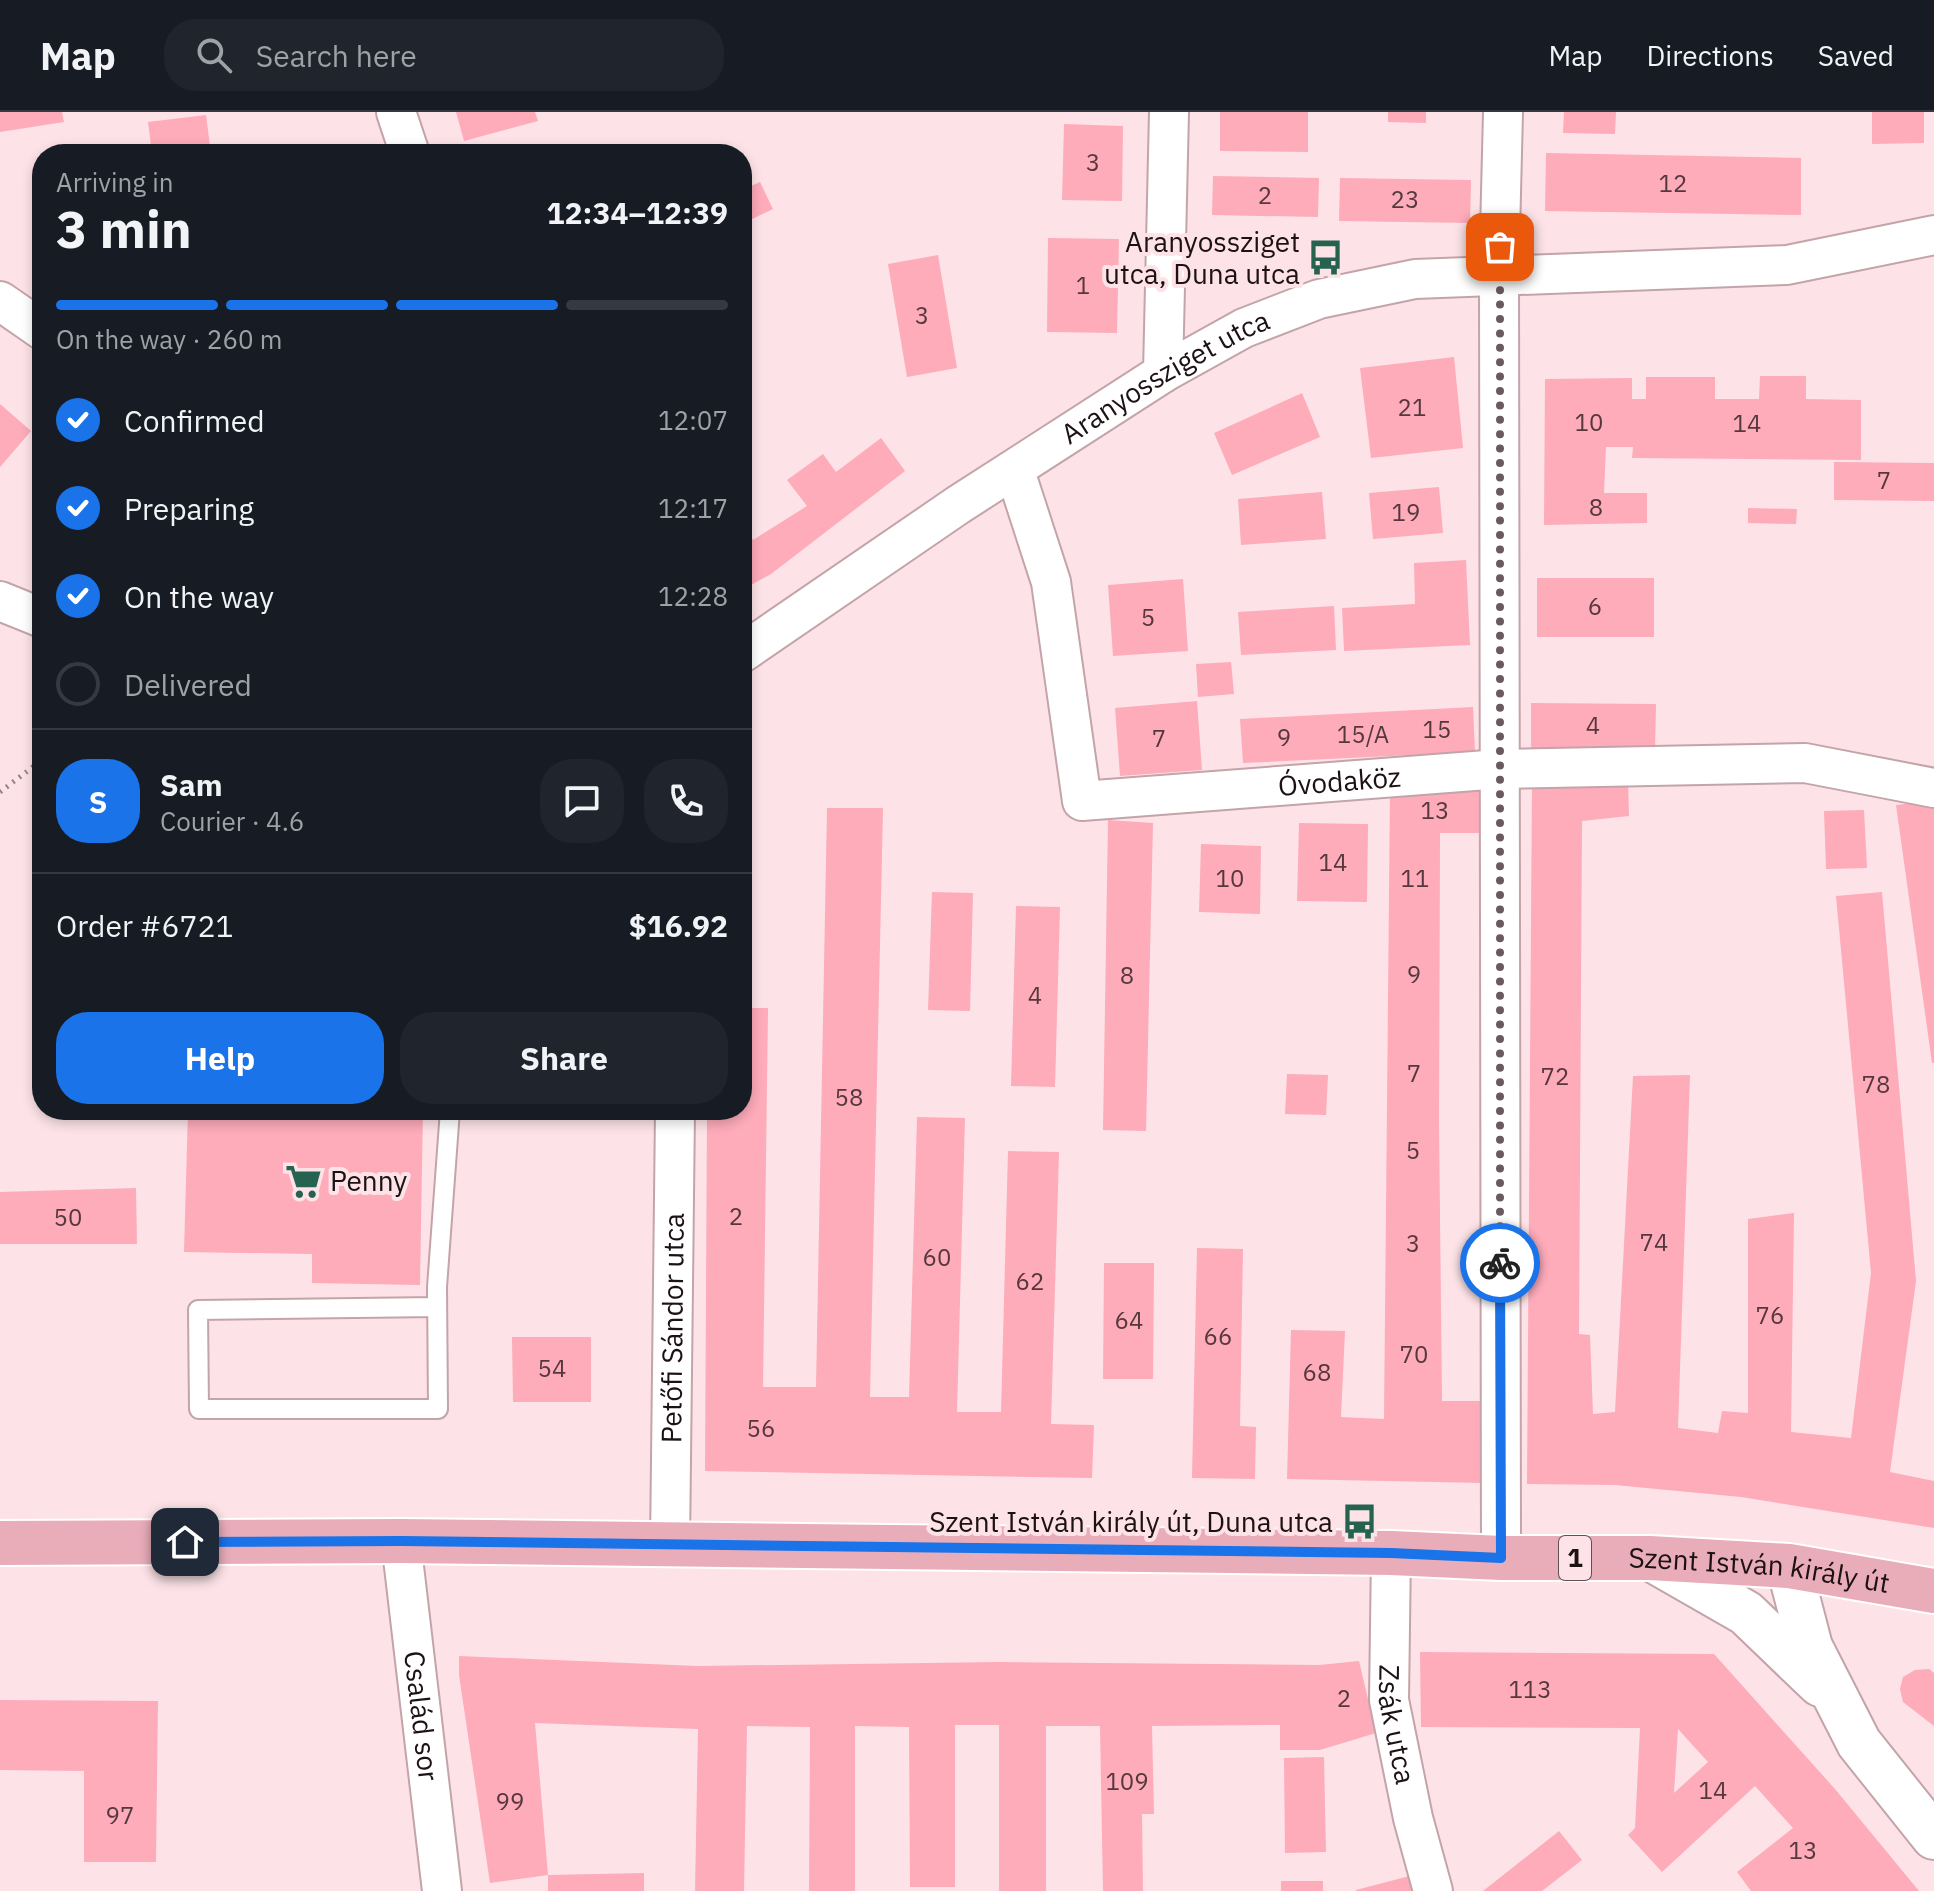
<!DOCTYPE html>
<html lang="en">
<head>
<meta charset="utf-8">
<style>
	:root { --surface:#171b24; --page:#20242c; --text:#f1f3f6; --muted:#9ea1a6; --line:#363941; --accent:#1a73e8 }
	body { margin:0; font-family:"IBM Plex Sans",sans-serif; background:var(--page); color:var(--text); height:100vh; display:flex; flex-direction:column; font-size:30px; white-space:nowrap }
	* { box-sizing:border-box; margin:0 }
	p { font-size:26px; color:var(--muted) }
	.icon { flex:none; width:44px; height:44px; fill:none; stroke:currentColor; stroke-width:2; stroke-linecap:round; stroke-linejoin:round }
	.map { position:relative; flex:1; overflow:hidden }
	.drawer { position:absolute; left:32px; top:32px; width:720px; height:976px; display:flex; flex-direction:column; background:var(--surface); border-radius:32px; box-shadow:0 4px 12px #0003 }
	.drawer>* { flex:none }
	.pin { position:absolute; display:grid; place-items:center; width:68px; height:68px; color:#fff; margin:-34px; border-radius:16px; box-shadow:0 4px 12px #0006 }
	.courier { position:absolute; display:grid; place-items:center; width:80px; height:80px; margin:-40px; border:6px solid #1a73e8; border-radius:50%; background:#fff; color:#222; box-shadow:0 2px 10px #0007 }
	.overview em { font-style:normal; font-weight:800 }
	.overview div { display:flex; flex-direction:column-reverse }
	.overview { display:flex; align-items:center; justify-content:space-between; height:136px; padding:0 24px }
	h1 { font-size:52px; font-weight:800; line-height:60px }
	.bar { display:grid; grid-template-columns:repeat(4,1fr); gap:12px 8px; align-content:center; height:96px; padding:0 24px }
	.bar i { height:10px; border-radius:6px; background:var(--line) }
	.bar .current { background:var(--accent) }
	.bar p { grid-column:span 4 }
	.line { display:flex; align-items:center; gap:20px; padding:0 24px; border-top:2px solid var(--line) }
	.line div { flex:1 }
	.round { display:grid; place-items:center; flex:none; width:84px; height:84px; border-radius:32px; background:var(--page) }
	ol { padding:0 24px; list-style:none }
	li { display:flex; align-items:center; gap:24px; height:88px }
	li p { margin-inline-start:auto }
	li .icon { padding:8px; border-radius:50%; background:var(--accent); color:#fff; stroke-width:4 }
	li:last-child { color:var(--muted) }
	li i { width:44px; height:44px; border:4px solid var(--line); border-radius:50% }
	.cta { display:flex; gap:16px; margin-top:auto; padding:16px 24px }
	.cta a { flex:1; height:92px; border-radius:32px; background:var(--accent); color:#fff; font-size:32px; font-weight:800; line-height:92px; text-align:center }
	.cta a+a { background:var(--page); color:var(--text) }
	header { display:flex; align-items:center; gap:48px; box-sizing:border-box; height:112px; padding:0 40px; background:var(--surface); border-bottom:2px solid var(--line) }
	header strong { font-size:38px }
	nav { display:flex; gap:44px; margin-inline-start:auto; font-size:28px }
	.search { width:560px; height:72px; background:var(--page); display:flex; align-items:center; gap:20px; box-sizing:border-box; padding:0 28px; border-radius:32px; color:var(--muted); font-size:30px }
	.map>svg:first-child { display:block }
	.building { fill:#feabba; fill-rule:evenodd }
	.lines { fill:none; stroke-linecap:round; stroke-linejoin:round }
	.lane-casing { stroke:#c3a4a9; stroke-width:22 }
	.street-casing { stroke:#c3a4a9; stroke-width:42 }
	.secondary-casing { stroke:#c3a4a9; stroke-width:48 }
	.primary-casing { stroke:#fff; stroke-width:48 }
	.path { stroke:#968386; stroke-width:5; stroke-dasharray:2 6; stroke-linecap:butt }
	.lane { stroke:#fff; stroke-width:18 }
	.street { stroke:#fff; stroke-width:38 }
	.secondary { stroke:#fff; stroke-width:44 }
	.primary { stroke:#e9adba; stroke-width:44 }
	.done { stroke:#6b5a5d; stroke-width:8; stroke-dasharray:0 14.4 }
	.route { stroke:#1a73e8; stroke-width:10 }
	.labels { text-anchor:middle; stroke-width:8; stroke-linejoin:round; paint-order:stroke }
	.number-label { font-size:24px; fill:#54383d }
	.shield { fill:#fde3e7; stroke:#605053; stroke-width:2 }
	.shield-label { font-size:26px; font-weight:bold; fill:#1c1113 }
	.poi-label { font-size:28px; fill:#1c1113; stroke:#fde3e7; text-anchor:end }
	.street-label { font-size:28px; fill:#1c1113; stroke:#fde3e7 }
</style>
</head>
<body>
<header>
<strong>Map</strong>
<div class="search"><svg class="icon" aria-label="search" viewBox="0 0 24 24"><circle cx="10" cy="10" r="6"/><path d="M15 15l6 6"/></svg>Search here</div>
<nav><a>Map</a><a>Directions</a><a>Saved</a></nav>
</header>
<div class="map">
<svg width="1934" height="1779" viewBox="0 0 1934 1779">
	<rect width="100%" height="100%" fill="#fde3e7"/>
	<g class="building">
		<polygon points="0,0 62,0 64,10 0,20"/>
		<polygon points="456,0 535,0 538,9 464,29"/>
		<polygon points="1220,0 1308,0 1308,40 1220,39"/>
		<polygon points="1388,0 1426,0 1426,11 1388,10"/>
		<polygon points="1564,0 1616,0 1615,22 1563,21"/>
		<polygon points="1872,0 1924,0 1924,31 1872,32"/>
		<polygon points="206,3 211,42 152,42 148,10"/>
		<polygon points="1064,12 1123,14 1122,89 1062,88"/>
		<polygon points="1546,41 1801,46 1801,103 1545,99"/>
		<polygon points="1213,64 1319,66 1318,105 1212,103"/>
		<polygon points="1340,66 1471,68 1470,111 1339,109"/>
		<polygon points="760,70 773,97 742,112 742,78"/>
		<polygon points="1048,126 1119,127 1117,221 1047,220"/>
		<polygon points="938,143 957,256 907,265 888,152"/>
		<polygon points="1454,245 1463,336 1371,346 1360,256"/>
		<polygon points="1760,264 1806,264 1806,287 1861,288 1861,348 1632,346 1633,335 1606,335 1604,381 1647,381 1647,411 1544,413 1545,267 1632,266 1632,287 1646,287 1646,265 1715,265 1715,287 1759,287"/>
		<polygon points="1302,281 1320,325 1232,363 1214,321"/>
		<polygon points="0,292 31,319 0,355"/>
		<polygon points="881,326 905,359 771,462 742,478 742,409 753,428 807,394 787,368 823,342 836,360"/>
		<polygon points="1834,350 1934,351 1934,389 1834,388"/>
		<polygon points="1439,375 1443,421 1373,427 1369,381"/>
		<polygon points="1322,380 1326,427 1241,433 1238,387"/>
		<polygon points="1748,396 1797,397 1796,412 1748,411"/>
		<polygon points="1466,448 1470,533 1344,539 1342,496 1415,492 1414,451"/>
		<rect x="1537" y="466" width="117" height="59"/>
		<polygon points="1183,467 1188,539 1113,544 1108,473"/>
		<polygon points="1334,494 1336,538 1241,543 1238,500"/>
		<polygon points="1231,550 1234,582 1198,585 1196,552"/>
		<polygon points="1197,589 1202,658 1120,664 1115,596"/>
		<polygon points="1531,591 1656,592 1655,638 1531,637"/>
		<polygon points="1473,595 1475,640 1243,651 1240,607"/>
		<polygon points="1628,667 1629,704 1582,709 1579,1222 1590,1223 1593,1302 1615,1300 1633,964 1690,963 1678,1316 1718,1321 1722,1299 1748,1301 1748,1107 1794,1101 1791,1320 1851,1326 1871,1161 1836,784 1882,780 1916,1169 1890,1360 1934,1369 1934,1416 1741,1385 1615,1373 1527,1372 1532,670"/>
		<polygon points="1480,675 1480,721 1440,721 1439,1011 1442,1289 1485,1289 1484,1371 1287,1367 1291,1218 1345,1219 1341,1305 1384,1307 1390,677"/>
		<polygon points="1934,689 1934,951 1932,951 1896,693"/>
		<polygon points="827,696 883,696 870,1285 909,1285 917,1005 965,1006 957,1300 1001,1300 1008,1039 1059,1040 1051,1312 1094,1313 1092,1366 705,1359 707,998 742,998 742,896 768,896 763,1275 816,1275"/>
		<polygon points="1864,698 1867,756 1826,757 1824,699"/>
		<polygon points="1108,708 1153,711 1146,1019 1103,1018"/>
		<polygon points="1299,711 1368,712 1367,790 1297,789"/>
		<polygon points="1201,732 1261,734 1260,802 1199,800"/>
		<polygon points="932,780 973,781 970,899 928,898"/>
		<polygon points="1016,794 1060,795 1055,975 1011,974"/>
		<polygon points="1287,962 1328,963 1326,1003 1285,1002"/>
		<polygon points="188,998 423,998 420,1173 312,1171 312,1142 184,1140"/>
		<polygon points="136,1076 137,1132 0,1132 0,1080"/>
		<polygon points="1197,1136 1243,1137 1240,1314 1256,1315 1255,1367 1192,1366"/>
		<polygon points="1104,1151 1154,1151 1153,1267 1103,1267"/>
		<polygon points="512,1225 591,1225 591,1290 513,1290"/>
		<path d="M1420,1540L1714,1542L1835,1677L1919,1779H1751L1737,1760L1793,1716L1755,1674L1662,1760L1628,1723L1635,1716L1640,1616L1421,1615ZM1678,1617L1708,1650L1674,1681Z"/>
		<polygon points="459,1544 697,1554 999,1550 1319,1553 1359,1549 1376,1621 1320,1638 1280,1638 1280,1613 1152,1614 1154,1702 1142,1702 1143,1779 1103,1779 1100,1614 1046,1614 1046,1779 999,1779 999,1613 955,1613 955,1775 910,1775 909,1615 855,1614 855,1779 809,1779 810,1615 747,1614 744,1779 695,1779 698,1617 535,1611 548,1763 490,1771 459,1563"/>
		<polygon points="1929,1557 1934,1561 1934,1614 1903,1590 1900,1577 1903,1565 1915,1558"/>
		<polygon points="0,1588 158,1589 156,1750 84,1750 84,1659 0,1658"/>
		<polygon points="1324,1645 1326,1740 1285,1741 1284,1646"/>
		<polygon points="1559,1719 1582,1748 1542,1779 1483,1779"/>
		<polygon points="644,1761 644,1779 548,1779 548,1763"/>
		<polygon points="1421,1761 1425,1779 1356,1779 1356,1778"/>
		<rect x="1281" y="1769" width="42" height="10"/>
	</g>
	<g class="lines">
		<defs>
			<polyline id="lane" points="437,1195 198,1198 199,1297 438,1297 437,1175 450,998"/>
			<g id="street">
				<polyline points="396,0 410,42"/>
				<polyline points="0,189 42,218"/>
				<polyline points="1163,261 1169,0"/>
				<path id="s1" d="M1015,359L1051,470L1082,689L1500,657L1805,651L1934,676"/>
				<polyline points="0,489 42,506"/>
				<path id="s2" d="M742,541L958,393L1163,261L1244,216L1319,187L1415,167L1787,153L1934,123"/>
				<path id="s3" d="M401,1429L442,1779"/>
				<path id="s4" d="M670,1434L675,998"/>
				<path id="s5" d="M1391,1441L1389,1588L1413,1706L1433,1779"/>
				<polyline points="1501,1446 1499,162 1503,0"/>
			</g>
			<g id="secondary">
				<polyline points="1650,1446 1746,1501 1820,1572"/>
				<polyline points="1789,1454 1810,1535 1859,1631 1934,1725"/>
			</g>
			<g id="primary">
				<path id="s6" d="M0,1431L401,1429L1391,1441L1501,1446H1650L1789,1454L1934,1479"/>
			</g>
		</defs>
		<use href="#lane" class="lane-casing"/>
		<use href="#street" class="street-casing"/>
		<use href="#secondary" class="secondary-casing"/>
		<use href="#primary" class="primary-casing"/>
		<polyline class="path" points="0,680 42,648"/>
		<use href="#lane" class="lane"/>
		<use href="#street" class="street"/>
		<use href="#secondary" class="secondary"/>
		<use href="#primary" class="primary"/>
	</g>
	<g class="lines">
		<polyline class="done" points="1500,135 1500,1151"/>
		<polyline class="route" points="185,1430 401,1429 1391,1441 1501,1446 1500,1151"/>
	</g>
	<defs>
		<symbol id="bus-bare" viewBox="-9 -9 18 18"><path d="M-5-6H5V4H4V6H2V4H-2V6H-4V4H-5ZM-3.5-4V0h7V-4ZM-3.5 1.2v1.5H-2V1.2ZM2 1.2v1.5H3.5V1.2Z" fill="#256350" stroke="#fde3e7" stroke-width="2.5" paint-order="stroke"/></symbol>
		<symbol id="supermarket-bare" viewBox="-9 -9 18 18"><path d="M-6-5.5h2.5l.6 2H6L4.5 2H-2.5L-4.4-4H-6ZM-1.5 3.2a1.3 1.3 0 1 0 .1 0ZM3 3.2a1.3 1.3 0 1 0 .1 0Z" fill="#256350" stroke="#fde3e7" stroke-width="2.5" paint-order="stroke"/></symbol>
	</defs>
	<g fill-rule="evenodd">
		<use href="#bus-bare" x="1300" y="120" width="51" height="51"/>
		<use href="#supermarket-bare" x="278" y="1044" width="51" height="51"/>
		<use href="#bus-bare" x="1334" y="1384" width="51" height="51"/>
	</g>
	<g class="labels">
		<g class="number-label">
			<text x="1093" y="59">3</text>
			<text x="1673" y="80">12</text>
			<text x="1265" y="92">2</text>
			<text x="1405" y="96">23</text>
			<text x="1083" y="182">1</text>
			<text x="922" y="212">3</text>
			<text x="1412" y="304">21</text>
			<text x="1589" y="319">10</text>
			<text x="1747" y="320">14</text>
			<text x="1884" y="377">7</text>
			<text x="1596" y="404">8</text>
			<text x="1406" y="409">19</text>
			<text x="1595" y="503">6</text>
			<text x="1148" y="514">5</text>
			<text x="1593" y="622">4</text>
			<text x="1437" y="626">15</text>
			<text x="1363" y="631">15/A</text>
			<text x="1284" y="634">9</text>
			<text x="1159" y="635">7</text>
			<text x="1435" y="707">13</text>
			<text x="1333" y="759">14</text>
			<text x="1230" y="775">10</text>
			<text x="1415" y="775">11</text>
			<text x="1414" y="871">9</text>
			<text x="1127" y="872">8</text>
			<text x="1035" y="892">4</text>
			<text x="1414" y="970">7</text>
			<text x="1555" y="973">72</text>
			<text x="1876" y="981">78</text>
			<text x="849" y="994">58</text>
			<text x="1413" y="1047">5</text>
			<text x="736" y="1113">2</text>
			<text x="68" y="1114">50</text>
			<text x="1654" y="1139">74</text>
			<text x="1413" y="1140">3</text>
			<text x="937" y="1154">60</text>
			<text x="1030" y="1178">62</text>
			<text x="1770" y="1212">76</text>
			<text x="1129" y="1217">64</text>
			<text x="1218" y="1233">66</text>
			<text x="1414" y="1251">70</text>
			<text x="552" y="1265">54</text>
			<text x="1317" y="1269">68</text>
			<text x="761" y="1325">56</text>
			<text x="1530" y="1586">113</text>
			<text x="1344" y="1595">2</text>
			<text x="1127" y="1678">109</text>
			<text x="1713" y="1687">14</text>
			<text x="510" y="1698">99</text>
			<text x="120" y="1712">97</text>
			<text x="1803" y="1747">13</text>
		</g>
		<rect class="shield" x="1559" y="1424" width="32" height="44" rx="6"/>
		<g class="shield-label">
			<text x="1575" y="1455">1</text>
		</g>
		<g class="poi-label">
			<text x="1300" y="140">Aranyossziget<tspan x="1300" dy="32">utca, Duna utca</tspan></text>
			<text x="330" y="1079" text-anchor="start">Penny</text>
			<text x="1333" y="1420">Szent István király út, Duna utca</text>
		</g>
		<g class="street-label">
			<text dy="10" stroke="none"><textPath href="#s2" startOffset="506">Aranyossziget utca</textPath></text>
			<text dy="10" stroke="none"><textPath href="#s1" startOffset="596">Óvodaköz</textPath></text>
			<text dy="10" stroke="none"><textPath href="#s4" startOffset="218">Petőfi Sándor utca</textPath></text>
			<text dy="10" stroke="none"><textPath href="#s6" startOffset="1760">Szent István király út</textPath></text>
			<text dy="10" stroke="none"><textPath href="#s3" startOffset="176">Család sor</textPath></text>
			<text dy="10" stroke="none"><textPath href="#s5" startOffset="172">Zsák utca</textPath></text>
		</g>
	</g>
</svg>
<div class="pin" style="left:1500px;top:135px;background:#ea580c"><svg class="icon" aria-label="bag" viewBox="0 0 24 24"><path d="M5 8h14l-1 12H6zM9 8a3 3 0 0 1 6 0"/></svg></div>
<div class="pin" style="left:185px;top:1430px;background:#1f2937"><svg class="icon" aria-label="home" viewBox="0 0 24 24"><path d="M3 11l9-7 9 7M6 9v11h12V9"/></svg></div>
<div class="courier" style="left:1500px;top:1151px"><svg class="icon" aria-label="bike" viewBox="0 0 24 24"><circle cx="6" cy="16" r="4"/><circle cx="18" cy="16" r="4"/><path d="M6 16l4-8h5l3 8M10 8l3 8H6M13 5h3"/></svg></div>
<section class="drawer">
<div class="overview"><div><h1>3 min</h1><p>Arriving in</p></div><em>12:34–12:39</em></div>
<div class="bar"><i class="current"></i><i class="current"></i><i class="current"></i><i></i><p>On the way · 260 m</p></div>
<ol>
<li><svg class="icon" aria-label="check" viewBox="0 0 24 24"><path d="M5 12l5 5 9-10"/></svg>Confirmed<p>12:07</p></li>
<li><svg class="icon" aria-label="check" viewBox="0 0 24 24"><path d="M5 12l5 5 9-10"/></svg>Preparing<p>12:17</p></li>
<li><svg class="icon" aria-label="check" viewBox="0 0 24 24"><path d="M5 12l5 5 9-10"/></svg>On the way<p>12:28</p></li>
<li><i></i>Delivered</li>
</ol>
<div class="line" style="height:144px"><b class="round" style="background:var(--accent);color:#fff">S</b><div><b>Sam</b><p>Courier · 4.6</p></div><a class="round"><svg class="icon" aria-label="chat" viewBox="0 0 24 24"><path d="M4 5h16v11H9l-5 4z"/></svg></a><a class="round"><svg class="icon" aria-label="phone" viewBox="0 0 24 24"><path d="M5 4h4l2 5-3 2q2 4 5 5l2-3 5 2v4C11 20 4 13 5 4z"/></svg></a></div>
<div class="line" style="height:104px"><div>Order #6721</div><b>$16.92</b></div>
<div class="cta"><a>Help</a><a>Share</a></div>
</section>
</div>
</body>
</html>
